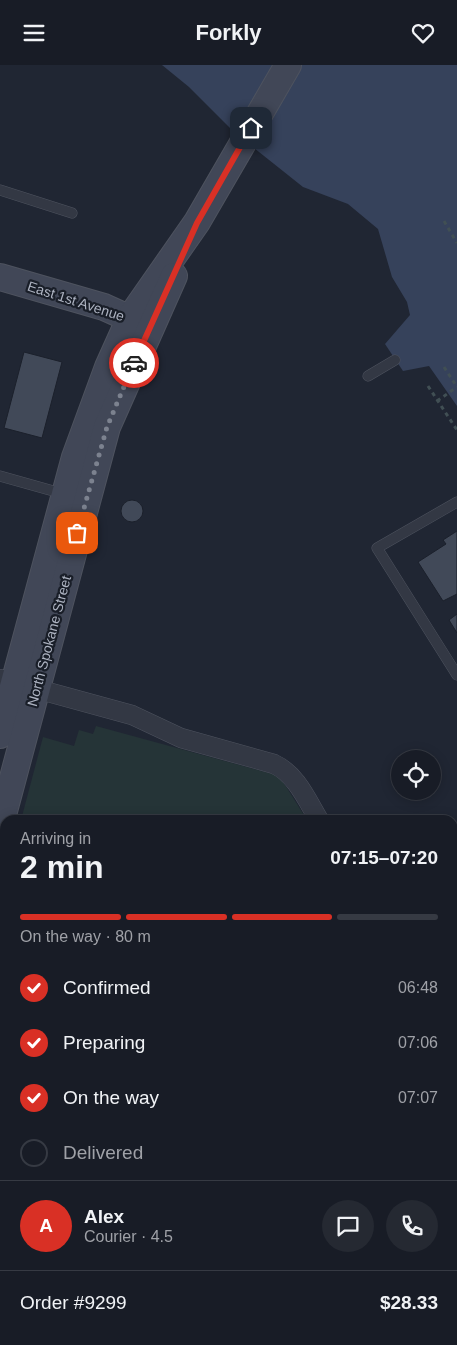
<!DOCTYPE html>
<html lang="en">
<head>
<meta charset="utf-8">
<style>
	:root { --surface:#181c26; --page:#252932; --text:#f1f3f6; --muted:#9fa1a7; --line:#363a43; --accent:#d93025 }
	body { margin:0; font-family:Helvetica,sans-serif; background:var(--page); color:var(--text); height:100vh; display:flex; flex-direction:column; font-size:19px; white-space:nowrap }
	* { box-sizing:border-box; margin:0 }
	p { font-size:16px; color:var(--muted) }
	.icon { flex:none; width:28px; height:28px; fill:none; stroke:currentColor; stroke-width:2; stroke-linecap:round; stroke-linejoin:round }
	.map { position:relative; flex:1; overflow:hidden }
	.panel { position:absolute; left:0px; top:750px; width:458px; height:530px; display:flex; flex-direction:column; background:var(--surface); border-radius:15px 15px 0 0; box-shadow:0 2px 12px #0003,0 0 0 1px var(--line) }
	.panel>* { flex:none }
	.tools { position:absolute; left:391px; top:685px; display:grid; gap:10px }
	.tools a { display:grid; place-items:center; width:50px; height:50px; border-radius:50%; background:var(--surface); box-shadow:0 2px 12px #0003,0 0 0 1px var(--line); font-size:25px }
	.pin { position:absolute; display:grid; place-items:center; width:42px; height:42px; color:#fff; margin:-21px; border-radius:10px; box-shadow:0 2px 8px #0006 }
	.courier { position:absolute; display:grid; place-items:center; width:50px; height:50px; margin:-25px; border:4px solid #d93025; border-radius:50%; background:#fff; color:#222; box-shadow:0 1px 6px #0007 }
	.summary em { font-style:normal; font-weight:600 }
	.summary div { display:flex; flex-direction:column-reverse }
	.summary { display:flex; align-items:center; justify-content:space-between; height:85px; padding:0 20px }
	h1 { font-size:32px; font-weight:600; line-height:38px }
	.bar { display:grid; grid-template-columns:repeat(4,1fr); gap:8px 5px; align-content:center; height:60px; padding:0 20px }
	.bar i { height:6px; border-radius:4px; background:var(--line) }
	.bar .selected { background:var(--accent) }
	.bar p { grid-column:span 4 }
	.line { display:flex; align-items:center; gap:12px; padding:0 20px; border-top:1px solid var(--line) }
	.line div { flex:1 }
	.round { display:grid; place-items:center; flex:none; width:52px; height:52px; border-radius:26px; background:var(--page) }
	ol { padding:0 20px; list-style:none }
	li { display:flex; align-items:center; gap:15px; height:55px }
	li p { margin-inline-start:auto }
	li .icon { padding:5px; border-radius:50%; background:var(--accent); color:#fff; stroke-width:4 }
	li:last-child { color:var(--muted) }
	li i { width:28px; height:28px; border:2px solid var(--line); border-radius:50% }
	header { display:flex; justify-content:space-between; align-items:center; height:65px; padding:0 20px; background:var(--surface); font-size:22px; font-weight:600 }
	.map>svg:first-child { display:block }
	.green { fill:#253437 }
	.water { fill:#36425b }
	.building { fill:#414958; stroke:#1b202b }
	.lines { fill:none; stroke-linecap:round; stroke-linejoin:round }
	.lane-casing { stroke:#4e535f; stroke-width:11 }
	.street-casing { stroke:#4e535f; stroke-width:20 }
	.secondary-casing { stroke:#4e535f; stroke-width:28 }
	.path { stroke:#414f54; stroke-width:3; stroke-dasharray:4 4; stroke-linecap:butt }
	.lane { stroke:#333844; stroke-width:10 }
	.street { stroke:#333844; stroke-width:19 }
	.secondary { stroke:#414757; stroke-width:26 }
	.done { stroke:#7c828f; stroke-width:5; stroke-dasharray:0 9 }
	.route { stroke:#d93025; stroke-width:6 }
	.labels { text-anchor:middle; stroke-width:4.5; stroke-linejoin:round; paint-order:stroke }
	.street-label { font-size:14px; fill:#adb3c1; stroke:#191e28 }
</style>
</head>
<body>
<header><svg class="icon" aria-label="menu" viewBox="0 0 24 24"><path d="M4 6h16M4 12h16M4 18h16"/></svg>Forkly<svg class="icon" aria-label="heart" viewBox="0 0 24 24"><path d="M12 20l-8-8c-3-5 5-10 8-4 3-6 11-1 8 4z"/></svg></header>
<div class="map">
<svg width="457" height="1280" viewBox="0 0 457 1280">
	<rect width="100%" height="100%" fill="#202633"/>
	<g class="green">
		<polygon points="96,661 276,710 282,715 307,755 21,755 43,672 74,681 79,665 93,669"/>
		<polygon points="5,814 5,976 0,975 0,832"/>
		<polygon points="453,1113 457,1115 457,1184 453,1183"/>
	</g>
	<polygon class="water" points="162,0 457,0 457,341 429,301 403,306 385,279 410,250 407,237 392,212 378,164 348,139 303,122 234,67 189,22"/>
	<g class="building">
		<polygon points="24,287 62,297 42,373 4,363"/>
		<circle cx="132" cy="446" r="11"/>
		<polygon points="457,466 457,529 443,536 418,497 446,479 443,475"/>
		<polygon points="457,549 457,568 449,555"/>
		<polygon points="0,1070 5,1072 5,1125 0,1124"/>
	</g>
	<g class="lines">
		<defs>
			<g id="lane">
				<polyline points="0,125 72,148"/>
				<polyline points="368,311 395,295"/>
				<polyline points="0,411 64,429"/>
				<polyline points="457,437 377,483 457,610"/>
				<polyline points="452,935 457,936"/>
				<polyline points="0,1163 5,1164"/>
				<polyline points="0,1220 5,1221"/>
			</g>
			<g id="street">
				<path d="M0,614L132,650L181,673L274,699C296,709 307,735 319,755"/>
				<polyline points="0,1005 5,1006"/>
				<polyline points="0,1032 5,1034"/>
				<polyline points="141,1280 143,1275"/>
				<polyline points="161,1280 162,1275"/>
			</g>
			<g id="secondary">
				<polyline points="0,212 104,242 146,261"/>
				<polyline points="0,670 75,392 108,302 130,253 197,157 288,0"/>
				<polyline points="0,761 107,362 174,211"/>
			</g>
		</defs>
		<use href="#lane" class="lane-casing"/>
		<use href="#street" class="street-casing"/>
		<use href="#secondary" class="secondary-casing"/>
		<g class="path">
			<polyline points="444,156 457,178"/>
			<polyline points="444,302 457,322"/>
			<polyline points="428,321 457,365"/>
			<polyline points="437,336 457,322"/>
		</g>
		<use href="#lane" class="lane"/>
		<use href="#street" class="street"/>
		<use href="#secondary" class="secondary"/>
	</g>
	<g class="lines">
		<polyline class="done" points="77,468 107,362 134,298"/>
		<polyline class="route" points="134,298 197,158 251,63"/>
	</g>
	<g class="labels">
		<g class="street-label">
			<text transform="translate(76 236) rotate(18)" y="5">East 1st Avenue</text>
			<text transform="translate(49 576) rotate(-75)" y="5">North Spokane Street</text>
		</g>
	</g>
</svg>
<div class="tools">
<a><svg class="icon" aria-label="locate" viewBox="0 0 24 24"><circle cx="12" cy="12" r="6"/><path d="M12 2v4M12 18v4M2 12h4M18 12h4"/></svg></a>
</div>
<div class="pin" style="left:77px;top:468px;background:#ea580c"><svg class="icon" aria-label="bag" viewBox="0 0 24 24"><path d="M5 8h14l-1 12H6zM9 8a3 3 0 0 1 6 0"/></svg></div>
<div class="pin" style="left:251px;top:63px;background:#1f2937"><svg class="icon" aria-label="home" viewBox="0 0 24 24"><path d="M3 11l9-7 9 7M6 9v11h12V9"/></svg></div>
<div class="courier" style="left:134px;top:298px"><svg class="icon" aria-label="car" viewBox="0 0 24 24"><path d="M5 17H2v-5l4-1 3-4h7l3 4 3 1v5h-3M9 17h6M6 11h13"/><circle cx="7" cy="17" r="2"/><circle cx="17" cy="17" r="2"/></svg></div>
<section class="panel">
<div class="summary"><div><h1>2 min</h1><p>Arriving in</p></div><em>07:15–07:20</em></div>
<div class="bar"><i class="selected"></i><i class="selected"></i><i class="selected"></i><i></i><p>On the way · 80 m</p></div>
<ol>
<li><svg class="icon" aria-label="check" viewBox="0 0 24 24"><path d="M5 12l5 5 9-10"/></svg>Confirmed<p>06:48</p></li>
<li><svg class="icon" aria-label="check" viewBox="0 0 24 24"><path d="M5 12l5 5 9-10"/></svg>Preparing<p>07:06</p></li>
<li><svg class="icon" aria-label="check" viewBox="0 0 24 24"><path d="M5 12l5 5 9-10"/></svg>On the way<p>07:07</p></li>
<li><i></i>Delivered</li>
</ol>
<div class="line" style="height:90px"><b class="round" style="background:var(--accent);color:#fff">A</b><div><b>Alex</b><p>Courier · 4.5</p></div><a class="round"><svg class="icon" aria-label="chat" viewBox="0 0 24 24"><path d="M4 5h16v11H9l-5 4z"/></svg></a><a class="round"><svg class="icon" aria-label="phone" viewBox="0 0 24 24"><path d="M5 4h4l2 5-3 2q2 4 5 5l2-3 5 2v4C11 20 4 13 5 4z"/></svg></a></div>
<div class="line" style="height:65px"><div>Order #9299</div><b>$28.33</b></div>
</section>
</div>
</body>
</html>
